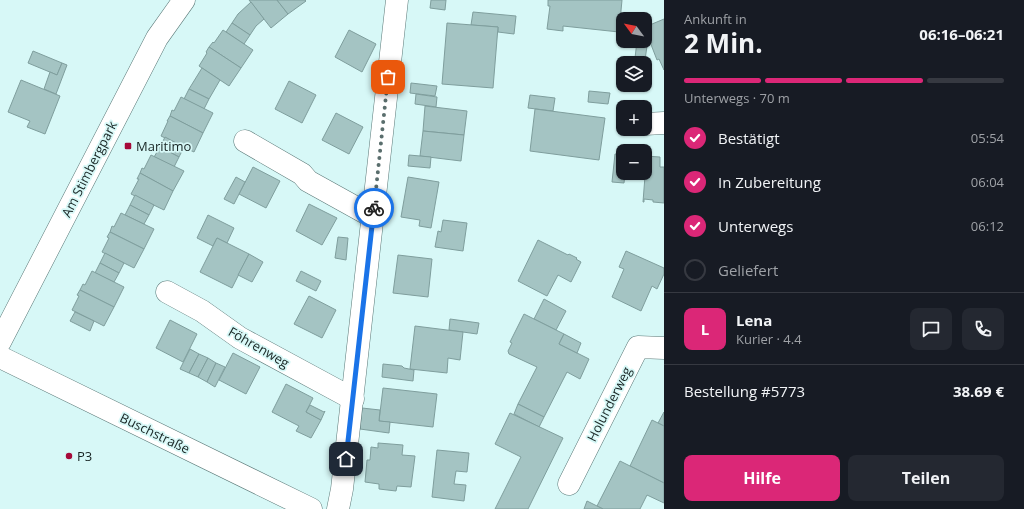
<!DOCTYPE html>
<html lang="de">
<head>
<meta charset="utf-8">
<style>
	:root { --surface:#171b24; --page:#242831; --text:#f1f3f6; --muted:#9ea1a6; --line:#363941; --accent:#db2777 }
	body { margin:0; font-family:"Open Sans",sans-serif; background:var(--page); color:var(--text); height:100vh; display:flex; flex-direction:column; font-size:15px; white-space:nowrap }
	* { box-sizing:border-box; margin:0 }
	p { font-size:13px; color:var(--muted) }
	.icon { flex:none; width:22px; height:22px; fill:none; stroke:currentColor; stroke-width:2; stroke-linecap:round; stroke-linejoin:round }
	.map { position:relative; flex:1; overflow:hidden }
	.drawer { display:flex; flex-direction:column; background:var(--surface); width:360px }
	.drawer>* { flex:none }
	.needle { width:26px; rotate:302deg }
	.buttons { position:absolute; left:616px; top:12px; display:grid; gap:8px }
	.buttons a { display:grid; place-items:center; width:36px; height:36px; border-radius:8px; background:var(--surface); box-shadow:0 1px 3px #0004; font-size:20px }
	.pin { position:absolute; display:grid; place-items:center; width:34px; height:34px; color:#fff; margin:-17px; border-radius:8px; box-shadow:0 2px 6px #0006 }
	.courier { position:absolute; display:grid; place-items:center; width:40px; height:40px; margin:-20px; border:3px solid #1a73e8; border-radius:50%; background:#fff; color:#222; box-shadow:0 1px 5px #0007 }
	.summary em { font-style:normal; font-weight:700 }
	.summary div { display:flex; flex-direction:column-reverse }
	.summary { display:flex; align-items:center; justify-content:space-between; height:68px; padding:0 20px }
	h1 { font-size:26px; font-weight:700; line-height:30px }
	.bar { display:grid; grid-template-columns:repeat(4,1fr); gap:6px 4px; align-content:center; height:48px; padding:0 20px }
	.bar i { height:5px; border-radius:3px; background:var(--line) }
	.bar .on { background:var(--accent) }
	.bar p { grid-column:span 4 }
	.line { display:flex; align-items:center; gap:10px; padding:0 20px; border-top:1px solid var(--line) }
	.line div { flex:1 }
	.round { display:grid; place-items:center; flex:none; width:42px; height:42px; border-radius:8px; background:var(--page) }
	ol { padding:0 20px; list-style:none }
	li { display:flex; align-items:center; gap:12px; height:44px }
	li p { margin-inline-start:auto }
	li .icon { padding:4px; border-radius:50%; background:var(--accent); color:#fff; stroke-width:4 }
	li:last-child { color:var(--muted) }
	li i { width:22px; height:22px; border:2px solid var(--line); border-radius:50% }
	.button { display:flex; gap:8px; margin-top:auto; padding:8px 20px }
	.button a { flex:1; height:46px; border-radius:8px; background:var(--accent); color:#fff; font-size:16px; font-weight:700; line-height:46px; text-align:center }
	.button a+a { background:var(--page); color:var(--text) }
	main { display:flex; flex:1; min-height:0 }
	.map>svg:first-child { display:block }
	.building { fill:#a4c4c3; stroke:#7f9e9d }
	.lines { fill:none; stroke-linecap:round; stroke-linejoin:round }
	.minor-casing { stroke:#5a7877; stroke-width:23 }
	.minor { stroke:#fff; stroke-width:22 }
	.done { stroke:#5a6e6d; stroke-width:4; stroke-dasharray:0 7.2 }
	.route { stroke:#1a73e8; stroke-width:5 }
	.poi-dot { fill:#a50939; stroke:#d7f8f7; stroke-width:1.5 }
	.labels { text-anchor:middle; stroke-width:3.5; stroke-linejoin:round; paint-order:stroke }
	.poi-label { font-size:13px; fill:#172423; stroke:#d7f8f7; text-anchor:start }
	.street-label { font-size:13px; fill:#172423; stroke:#d7f8f7 }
</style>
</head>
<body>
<main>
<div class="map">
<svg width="664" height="509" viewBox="0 0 664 509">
	<rect width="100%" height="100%" fill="#d7f8f7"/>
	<g class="building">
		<polygon points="249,0 277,0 288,14 271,28"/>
		<polygon points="277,0 305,0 306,1 288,14"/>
		<polygon points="431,0 446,0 445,10 430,8"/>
		<polygon points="548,0 622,0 619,32 563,26 563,31 547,29 550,6 548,6"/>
		<polygon points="251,2 264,19 256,26 250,35 232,23 238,14"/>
		<polygon points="473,12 516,16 514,34 498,32 498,27 471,25"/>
		<polygon points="664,19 664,70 659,59 657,60 645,29 645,27"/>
		<polygon points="232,23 250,35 244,44 226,32"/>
		<polygon points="447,23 498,27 493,88 442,84"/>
		<polygon points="223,30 253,50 241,68 209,47 213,42 214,43"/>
		<polygon points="349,30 376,44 362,72 335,57"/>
		<polygon points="645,38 648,39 645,60 635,58 637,41 645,41"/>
		<polygon points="209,47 241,68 229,86 199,66 207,53 206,52"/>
		<polygon points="33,51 62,63 57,75 28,63"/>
		<polygon points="62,63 67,65 56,94 44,89 50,72 57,75"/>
		<polygon points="202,68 220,80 209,99 189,89"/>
		<polygon points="21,80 60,96 45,134 27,127 30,121 8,112"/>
		<polygon points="289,81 316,95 302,123 275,109"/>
		<polygon points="411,83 437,86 435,96 410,93"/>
		<polygon points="189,89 209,99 204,109 184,99"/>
		<polygon points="589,91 610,93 608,104 588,102"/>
		<polygon points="416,94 437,97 436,107 415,104"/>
		<polygon points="530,95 555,98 553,111 528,108"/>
		<polygon points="181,97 213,113 203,133 170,116 172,110 174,111"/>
		<polygon points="425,106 467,111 464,135 423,131"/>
		<polygon points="535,109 605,118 599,160 530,151"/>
		<polygon points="336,113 363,127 349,154 322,140"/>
		<polygon points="170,116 203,133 194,152 161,136 168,121 167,121"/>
		<polygon points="423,131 464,135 461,161 420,156"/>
		<polygon points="165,137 184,147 179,157 160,147"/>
		<polygon points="160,147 179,157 174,167 154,157"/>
		<polygon points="615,154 623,154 623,173 625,174 624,183 612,182"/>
		<polygon points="151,155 184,171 173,191 140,173 142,168 144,169"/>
		<polygon points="409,155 431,157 430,168 408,166"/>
		<polygon points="645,156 660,157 660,167 664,167 664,203 653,202 653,200 644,199 644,202 643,202 645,176 624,174 624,173 645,173"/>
		<polygon points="253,167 280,181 266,208 239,194"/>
		<polygon points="140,173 173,191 164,210 131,194 139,179 137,179"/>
		<polygon points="236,177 245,182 234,204 224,199"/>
		<polygon points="408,177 439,182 431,228 419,226 420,220 401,217"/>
		<polygon points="135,195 154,205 149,215 130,205"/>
		<polygon points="309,204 337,218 322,245 296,231"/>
		<polygon points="130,205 149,215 144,224 125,215"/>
		<polygon points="121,213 154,229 144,249 110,232 112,226 114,227"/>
		<polygon points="208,215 234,228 227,243 217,238 213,246 197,238"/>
		<polygon points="443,220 467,223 463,251 435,247 438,231 441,232"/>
		<polygon points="110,232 144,249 134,268 102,252 109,238 107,237"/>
		<polygon points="338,237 348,238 346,260 335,258"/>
		<polygon points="217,238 249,254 232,288 200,272"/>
		<polygon points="538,240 568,255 569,254 577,258 576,259 581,262 571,282 558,275 547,296 518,281"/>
		<polygon points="626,251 664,268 664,274 657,289 652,286 641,311 612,297 624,269 619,267"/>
		<polygon points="105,253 124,263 119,273 100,263"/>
		<polygon points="249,254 263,262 252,282 238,275"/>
		<polygon points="398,255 432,259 428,297 393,293"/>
		<polygon points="100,263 119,273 114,282 95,273"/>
		<polygon points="92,271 124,287 114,307 80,290 83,284 85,285"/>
		<polygon points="301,271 321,281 316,291 296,281"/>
		<polygon points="80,290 114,307 104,326 72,310 79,296 77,295"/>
		<polygon points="309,296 336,310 322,338 294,324"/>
		<polygon points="544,299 566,311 556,330 534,319"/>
		<polygon points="75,312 94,321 90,331 70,321"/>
		<polygon points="524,314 564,334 559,344 589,359 580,379 567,372 544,417 518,404 537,367 509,354 508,351 512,343 510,342"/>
		<polygon points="450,319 479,323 477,334 449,330"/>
		<polygon points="170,320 197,334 183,362 156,348"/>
		<polygon points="415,326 463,332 460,360 448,358 447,373 410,369"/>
		<polygon points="564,334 581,343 577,353 559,344"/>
		<polygon points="190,349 199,354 189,373 180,369"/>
		<polygon points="233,353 260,367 246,394 219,380"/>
		<polygon points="199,354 208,358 198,377 189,373"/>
		<polygon points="208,358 216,363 207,382 198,377"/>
		<polygon points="216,363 225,367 215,387 207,382"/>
		<polygon points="383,364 402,366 404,368 414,370 413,381 382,377"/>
		<polygon points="286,384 313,398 306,412 321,420 311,438 296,431 299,426 272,412"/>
		<polygon points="383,388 437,394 433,427 379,421"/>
		<polygon points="518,404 544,417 539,427 514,414"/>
		<polygon points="310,405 324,412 325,411 321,420 306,412"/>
		<polygon points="362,408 380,410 379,421 390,422 389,433 360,429"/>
		<polygon points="664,412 664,426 658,423"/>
		<polygon points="510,413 563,438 528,509 495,509 521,457 495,444"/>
		<polygon points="652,420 664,426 664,483 630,466"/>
		<polygon points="378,443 403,445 402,455 415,456 411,487 397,486 396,491 379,489 379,484 365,482 367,460 370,460 371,447 378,448"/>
		<polygon points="437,450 469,453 467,472 456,471 454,484 466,485 464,501 432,497"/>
		<polygon points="620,461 664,483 664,503 647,495 640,509 603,509 597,506"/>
		<polygon points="587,501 603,509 584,509"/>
	</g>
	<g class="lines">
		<defs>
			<g id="minor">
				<polyline points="645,124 664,123"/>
				<polyline points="245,141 302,174 308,181 373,217"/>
				<polyline points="167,292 202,311 240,338 353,399"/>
				<polyline points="0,342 157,38 184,0"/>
				<polyline points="0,357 311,509"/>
				<polyline points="569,484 638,347 664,348"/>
				<polyline points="338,509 342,489 397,0"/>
			</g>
		</defs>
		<use href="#minor" class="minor-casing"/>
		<use href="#minor" class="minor"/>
	</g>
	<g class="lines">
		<polyline class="done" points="374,208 388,77"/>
		<polyline class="route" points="346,459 374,208"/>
	</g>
	<g class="poi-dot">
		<rect x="124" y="142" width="8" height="8" rx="2"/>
		<circle cx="69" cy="456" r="4"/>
	</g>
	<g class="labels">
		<g class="poi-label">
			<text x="136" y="151">Maritimo</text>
			<text x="77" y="461">P3</text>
		</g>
		<g class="street-label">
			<text transform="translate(89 169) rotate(-63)" y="5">Am Stimbergpark</text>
			<text transform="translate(259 347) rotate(30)" y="5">Föhrenweg</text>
			<text transform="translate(609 404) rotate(-63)" y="5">Holunderweg</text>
			<text transform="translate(155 433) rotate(26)" y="5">Buschstraße</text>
		</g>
	</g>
</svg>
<div class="buttons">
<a><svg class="needle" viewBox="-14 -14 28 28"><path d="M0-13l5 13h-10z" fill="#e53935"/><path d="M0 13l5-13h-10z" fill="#9ea1a6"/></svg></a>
<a><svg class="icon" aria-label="layers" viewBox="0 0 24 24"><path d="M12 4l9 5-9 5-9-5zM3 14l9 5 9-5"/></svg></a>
<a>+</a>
<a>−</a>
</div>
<div class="pin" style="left:388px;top:77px;background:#ea580c"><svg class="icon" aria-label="bag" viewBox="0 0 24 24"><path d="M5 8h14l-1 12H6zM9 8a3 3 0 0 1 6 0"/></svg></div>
<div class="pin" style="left:346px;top:459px;background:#1f2937"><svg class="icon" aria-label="home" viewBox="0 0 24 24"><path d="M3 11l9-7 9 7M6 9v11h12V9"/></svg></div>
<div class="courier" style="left:374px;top:208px"><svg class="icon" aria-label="bike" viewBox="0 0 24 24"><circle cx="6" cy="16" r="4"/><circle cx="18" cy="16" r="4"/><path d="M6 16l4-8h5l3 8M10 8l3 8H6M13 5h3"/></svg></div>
</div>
<section class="drawer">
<div class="summary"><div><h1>2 Min.</h1><p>Ankunft in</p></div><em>06:16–06:21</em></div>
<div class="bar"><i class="on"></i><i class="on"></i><i class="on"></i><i></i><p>Unterwegs · 70 m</p></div>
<ol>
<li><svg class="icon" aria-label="check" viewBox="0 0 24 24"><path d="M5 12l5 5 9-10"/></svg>Bestätigt<p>05:54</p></li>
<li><svg class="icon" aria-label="check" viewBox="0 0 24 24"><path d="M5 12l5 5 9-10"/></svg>In Zubereitung<p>06:04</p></li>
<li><svg class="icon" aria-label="check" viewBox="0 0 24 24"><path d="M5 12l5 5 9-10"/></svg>Unterwegs<p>06:12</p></li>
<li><i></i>Geliefert</li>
</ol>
<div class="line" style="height:72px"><b class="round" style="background:var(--accent);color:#fff">L</b><div><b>Lena</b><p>Kurier · 4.4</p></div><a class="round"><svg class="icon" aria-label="chat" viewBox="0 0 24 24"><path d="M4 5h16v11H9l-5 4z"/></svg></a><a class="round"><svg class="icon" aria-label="phone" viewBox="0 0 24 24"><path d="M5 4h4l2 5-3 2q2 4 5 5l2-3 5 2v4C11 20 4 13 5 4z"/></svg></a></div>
<div class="line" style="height:52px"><div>Bestellung #5773</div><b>38.69 €</b></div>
<div class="button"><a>Hilfe</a><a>Teilen</a></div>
</section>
</main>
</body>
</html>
